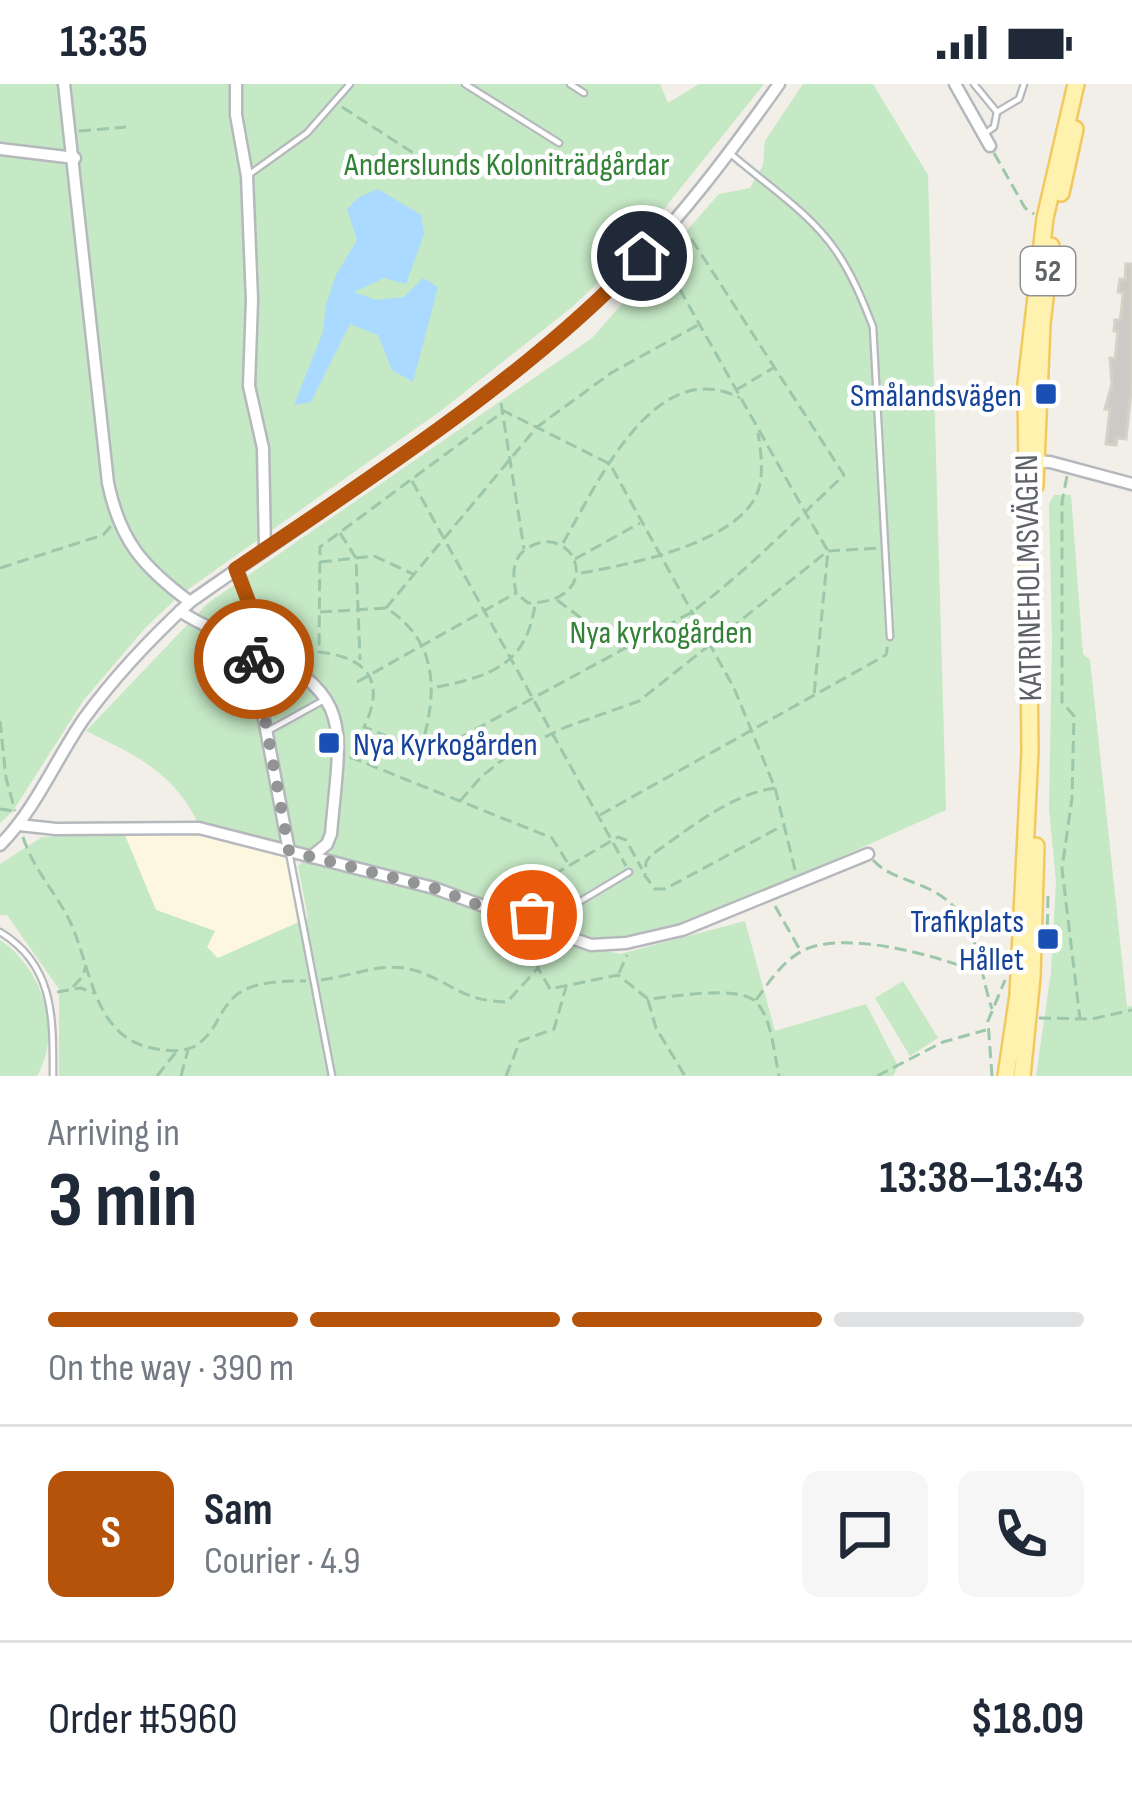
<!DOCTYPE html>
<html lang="en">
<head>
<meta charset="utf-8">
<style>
	:root { --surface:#fff; --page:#f6f6f7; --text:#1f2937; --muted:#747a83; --line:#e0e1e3; --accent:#b45309 }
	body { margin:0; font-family:"Sofia Sans Condensed",sans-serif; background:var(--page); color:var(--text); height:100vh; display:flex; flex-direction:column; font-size:45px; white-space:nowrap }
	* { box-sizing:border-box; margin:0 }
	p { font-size:39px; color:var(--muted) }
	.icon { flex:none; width:66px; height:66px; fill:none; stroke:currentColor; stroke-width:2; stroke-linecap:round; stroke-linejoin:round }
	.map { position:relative; height:992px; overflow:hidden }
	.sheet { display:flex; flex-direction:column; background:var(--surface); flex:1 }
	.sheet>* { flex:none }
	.pin { position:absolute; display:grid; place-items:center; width:102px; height:102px; color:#fff; margin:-51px; border:6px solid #fff; border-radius:50%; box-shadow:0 3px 12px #0007 }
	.courier { position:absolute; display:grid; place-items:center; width:120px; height:120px; margin:-60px; border:9px solid #b45309; border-radius:50%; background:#fff; color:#222; box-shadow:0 3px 15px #0007 }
	.overview em { font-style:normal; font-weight:700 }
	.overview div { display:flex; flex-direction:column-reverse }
	.overview { display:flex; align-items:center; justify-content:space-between; height:204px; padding:0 48px }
	h1 { font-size:78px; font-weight:700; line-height:90px }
	.bar { display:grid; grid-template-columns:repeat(4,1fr); gap:18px 12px; align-content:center; height:144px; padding:0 48px }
	.bar i { height:15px; border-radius:9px; background:var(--line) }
	.bar .selected { background:var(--accent) }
	.bar p { grid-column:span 4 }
	.line { display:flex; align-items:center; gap:30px; padding:0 48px; border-top:3px solid var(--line) }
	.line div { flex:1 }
	.round { display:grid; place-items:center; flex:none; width:126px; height:126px; border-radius:18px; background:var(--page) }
	.status { display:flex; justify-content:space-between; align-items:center; height:84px; padding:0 60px; background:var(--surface); direction:ltr }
	.status svg { height:33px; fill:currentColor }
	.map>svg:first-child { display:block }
	.commercial { fill:#fef7e0 }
	.green { fill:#c5e8c5 }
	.water { fill:#aadaff }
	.building { fill:#cccac5; stroke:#d6d1c6; stroke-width:3 }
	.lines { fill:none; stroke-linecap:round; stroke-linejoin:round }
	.service-casing { stroke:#b5b8bc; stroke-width:9 }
	.minor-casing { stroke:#b5b8bc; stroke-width:15 }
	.primary-casing { stroke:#f2c960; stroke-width:20 }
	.path { stroke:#9cc7a9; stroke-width:3; stroke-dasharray:12 6; stroke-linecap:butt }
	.service { stroke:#fff; stroke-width:4.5 }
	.minor { stroke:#fff; stroke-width:10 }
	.primary { stroke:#fff2af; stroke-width:15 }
	.done { stroke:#929495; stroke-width:12; stroke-dasharray:0 21.6 }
	.route { stroke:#b45309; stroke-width:15 }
	.transit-dot { fill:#1a4fb4; stroke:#fff; stroke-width:4.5 }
	.labels { text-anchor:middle; stroke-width:9; stroke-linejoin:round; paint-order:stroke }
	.shield { fill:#fff; stroke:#8f9295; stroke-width:3 }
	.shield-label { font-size:30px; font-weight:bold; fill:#5f6368 }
	.park-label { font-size:33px; fill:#348238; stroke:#fff }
	.transit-label { font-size:33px; fill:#164399; stroke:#fff; text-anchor:end }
	.street-label { font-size:33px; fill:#5f6368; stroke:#fff }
</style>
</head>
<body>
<div class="status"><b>13:35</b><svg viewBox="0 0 49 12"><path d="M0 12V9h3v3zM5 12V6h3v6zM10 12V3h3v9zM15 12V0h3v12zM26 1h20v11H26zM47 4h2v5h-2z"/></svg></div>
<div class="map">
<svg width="1132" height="992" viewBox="0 0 1132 992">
	<rect width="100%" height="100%" fill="#f1efe8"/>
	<polygon class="commercial" points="199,748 285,772 297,839 218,874 206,863 214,847 156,826 124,749"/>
	<g class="green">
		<polygon points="0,0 660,0 668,19 699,0 764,0 627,171 572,223 442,326 180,511 145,544 83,617 13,727 0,739"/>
		<path d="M803,0H873L928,91L946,726L744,816L656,848L585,856L542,842L537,851L620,870L745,837L775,947L866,920L898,982L893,992H59V905L7,831H0V780L42,753L124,749L156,826L215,847L207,863L218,874L308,834L298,782L305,776L397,803L400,791L197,737C173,688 134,670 86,647L208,519L592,254L719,110L750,104L763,81L765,57Z"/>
		<polygon points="1054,411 1071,411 1083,570 1090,576 1127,923 1132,922 1132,992 1036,992 1051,888 1056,797 1049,725 1052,556 1049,420"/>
		<path d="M0,856C42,884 63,947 37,992H0Z"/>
		<polygon points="903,897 938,954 910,972 875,914"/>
	</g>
	<polygon class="water" points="378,105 421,131 424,150 406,200 384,194 354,208 376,216 404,213 423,194 438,203 413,298 392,286 378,251 350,240 311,318 294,321 323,248 326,221 336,191 357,156 347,125 359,113"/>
	<polygon class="building" points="1126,180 1132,180 1132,298 1126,355 1117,354 1116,361 1106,360 1110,325 1105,325 1112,300 1110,274 1115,275 1118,247 1114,247 1115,236 1120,236 1122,222 1123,209 1118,208 1119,201 1120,195 1125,196"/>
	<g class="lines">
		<defs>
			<g id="service">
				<polyline points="465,0 559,59"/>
				<polyline points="570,0 584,9"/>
				<polyline points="974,0 997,28 994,43 984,50"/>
				<polyline points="997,28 1019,15 1024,0"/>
				<path d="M732,71C767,101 810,129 836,167C852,190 863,217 873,243L890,553"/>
				<polyline points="247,92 307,49 350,0"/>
				<polyline points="266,648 324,616"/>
				<polyline points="289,768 332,992"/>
				<polyline points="522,831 559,830 629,788"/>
				<path d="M0,848C55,881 53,935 53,992"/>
			</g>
			<g id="minor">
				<path d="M64,0L108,399C120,457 143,483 190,518"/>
				<polyline points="236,0 236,31 247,92 252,216 249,302 263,364 265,466"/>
				<polyline points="955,0 990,62"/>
				<polyline points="0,65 75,74"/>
				<polyline points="1030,377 1050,378 1132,400"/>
				<polyline points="237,485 249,519 259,608 289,767"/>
				<path d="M180,527C201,542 224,549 247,560C358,610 340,643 331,750L327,760L311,773"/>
				<polyline points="19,741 56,745 199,744 434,804 591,861 626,859 682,846 868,770"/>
				<path d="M0,761C35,726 55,677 83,636C114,593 151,554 190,518C330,419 494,318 616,199C677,140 730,69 779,0"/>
			</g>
			<g id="primary">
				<polyline points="1061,109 1075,45"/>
				<polyline points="1035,402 1042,240 1051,162"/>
				<polyline points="1006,992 1018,911 1030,667 1026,300 1045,134 1076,0"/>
				<polyline points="1022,992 1032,893 1036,762"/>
			</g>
		</defs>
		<use href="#service" class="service-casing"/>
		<use href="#minor" class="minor-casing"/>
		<use href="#primary" class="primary-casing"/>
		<g class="path">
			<polyline points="342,23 438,85"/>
			<polyline points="79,47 126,43"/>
			<polyline points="994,69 1025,124 1034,130"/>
			<polyline points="736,306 773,284"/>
			<polyline points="501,319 524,465"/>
			<polyline points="1067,392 1062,418 1062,618 1074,632 1072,714 1062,785 1080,935"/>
			<polyline points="412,397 626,782"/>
			<polyline points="340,449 356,474 360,576"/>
			<path d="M563,459C596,403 654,269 740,314"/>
			<polyline points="575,475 640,439"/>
			<polyline points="320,478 374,472 413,490"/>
			<polyline points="0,484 103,451 111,442"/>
			<path d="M581,489C628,481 740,459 758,407C764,389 761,368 758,349"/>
			<polyline points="557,516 621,564"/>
			<polyline points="386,524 537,343 611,289 698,241"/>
			<path d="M320,528L386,524C440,558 437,611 421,664"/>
			<path d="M357,598L516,509C513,492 511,476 526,465C574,433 609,518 528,519L516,509"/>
			<path d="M437,603C491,592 526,581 535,521"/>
			<polyline points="0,637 6,694 15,727"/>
			<polyline points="350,673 552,754 569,781"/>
			<path d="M775,704C730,710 688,746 651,771L646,778L645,792L655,805H665L782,742"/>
			<polyline points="460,717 481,693 511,669 566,643 639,617 828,467 879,464"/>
			<polyline points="0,725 13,727"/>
			<polyline points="600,731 886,571 888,560"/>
			<path d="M23,753C32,781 49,801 64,826C93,875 88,955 157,965C168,967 182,968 193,963C216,951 217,929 234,913C251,897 284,897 306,897"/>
			<path d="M873,776C888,793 913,796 933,807C980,832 977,881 992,925"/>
			<path d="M795,786L775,704L734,604L610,380L504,327L320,463L319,568C366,573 387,596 364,643L430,670L692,528C747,487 795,437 844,391L692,156L671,176L670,188L805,428L828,467L814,611"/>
			<polyline points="507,818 618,753 626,756 642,785"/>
			<polyline points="775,822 800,866"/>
			<polyline points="526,847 538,884 545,855"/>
			<polyline points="1047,860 1048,810"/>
			<polyline points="619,889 627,871"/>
			<path d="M321,896C354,892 384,876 417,887C455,900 461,917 507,918L538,884L550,905L618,891L648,915C672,913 737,901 755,917C772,933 774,970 779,992"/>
			<polyline points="73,903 83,892 86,881"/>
			<polyline points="57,908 81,904 94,909"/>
			<polyline points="648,916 656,944 685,992"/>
			<path d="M756,916C769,898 782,878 802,867C844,845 938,872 980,889"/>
			<polyline points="1039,934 1092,935 1132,926"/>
			<polyline points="157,992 176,968"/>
			<polyline points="181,992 188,966"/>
			<polyline points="506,992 520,957 554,945 566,903"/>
			<polyline points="877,992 943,958 986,946"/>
			<polyline points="992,992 988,937 1005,896"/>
		</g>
		<use href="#service" class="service"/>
		<use href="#minor" class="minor"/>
		<use href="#primary" class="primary"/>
	</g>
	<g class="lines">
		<polyline class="done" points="254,575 289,767 434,804 504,831 532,831"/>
		<path class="route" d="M254,575L249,519L236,485C370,394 532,290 642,172"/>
	</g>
	<g class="transit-dot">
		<rect x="1034" y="298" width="24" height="24" rx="6"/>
		<rect x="317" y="647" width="24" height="24" rx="6"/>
		<rect x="1036" y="843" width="24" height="24" rx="6"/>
	</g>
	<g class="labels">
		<rect class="shield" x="1021" y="163" width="54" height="48" rx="9"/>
		<g class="shield-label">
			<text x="1048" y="197">52</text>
		</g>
		<g class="park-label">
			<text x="507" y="91">Anderslunds Koloniträdgårdar</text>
			<text x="661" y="559">Nya kyrkogården</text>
		</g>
		<g class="transit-label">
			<text x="1022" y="322">Smålandsvägen</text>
			<text x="353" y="671" text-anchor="start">Nya Kyrkogården</text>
			<text x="1024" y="848">Trafikplats<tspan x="1024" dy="38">Hållet</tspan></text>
		</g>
		<g class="street-label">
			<text transform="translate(1027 494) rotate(-91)" y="12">KATRINEHOLMSVÄGEN</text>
		</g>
	</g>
</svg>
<div class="pin" style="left:532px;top:831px;background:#ea580c"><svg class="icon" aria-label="bag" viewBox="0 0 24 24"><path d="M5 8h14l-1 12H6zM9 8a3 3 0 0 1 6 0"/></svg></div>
<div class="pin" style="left:642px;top:172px;background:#1f2937"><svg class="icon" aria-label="home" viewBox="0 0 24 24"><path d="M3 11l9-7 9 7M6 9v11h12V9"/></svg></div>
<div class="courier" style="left:254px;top:575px"><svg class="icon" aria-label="bike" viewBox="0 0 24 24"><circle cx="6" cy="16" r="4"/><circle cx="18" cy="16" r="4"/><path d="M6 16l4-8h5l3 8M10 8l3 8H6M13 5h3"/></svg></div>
</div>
<section class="sheet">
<div class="overview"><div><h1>3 min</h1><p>Arriving in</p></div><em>13:38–13:43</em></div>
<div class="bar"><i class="selected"></i><i class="selected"></i><i class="selected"></i><i></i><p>On the way · 390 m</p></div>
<div class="line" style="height:216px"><b class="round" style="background:var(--accent);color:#fff">S</b><div><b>Sam</b><p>Courier · 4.9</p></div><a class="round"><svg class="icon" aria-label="chat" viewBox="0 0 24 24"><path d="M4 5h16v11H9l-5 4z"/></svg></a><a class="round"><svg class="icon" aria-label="phone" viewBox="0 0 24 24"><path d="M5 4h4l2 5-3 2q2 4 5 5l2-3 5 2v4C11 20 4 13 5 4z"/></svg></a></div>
<div class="line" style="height:156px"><div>Order #5960</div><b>$18.09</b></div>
</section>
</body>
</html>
